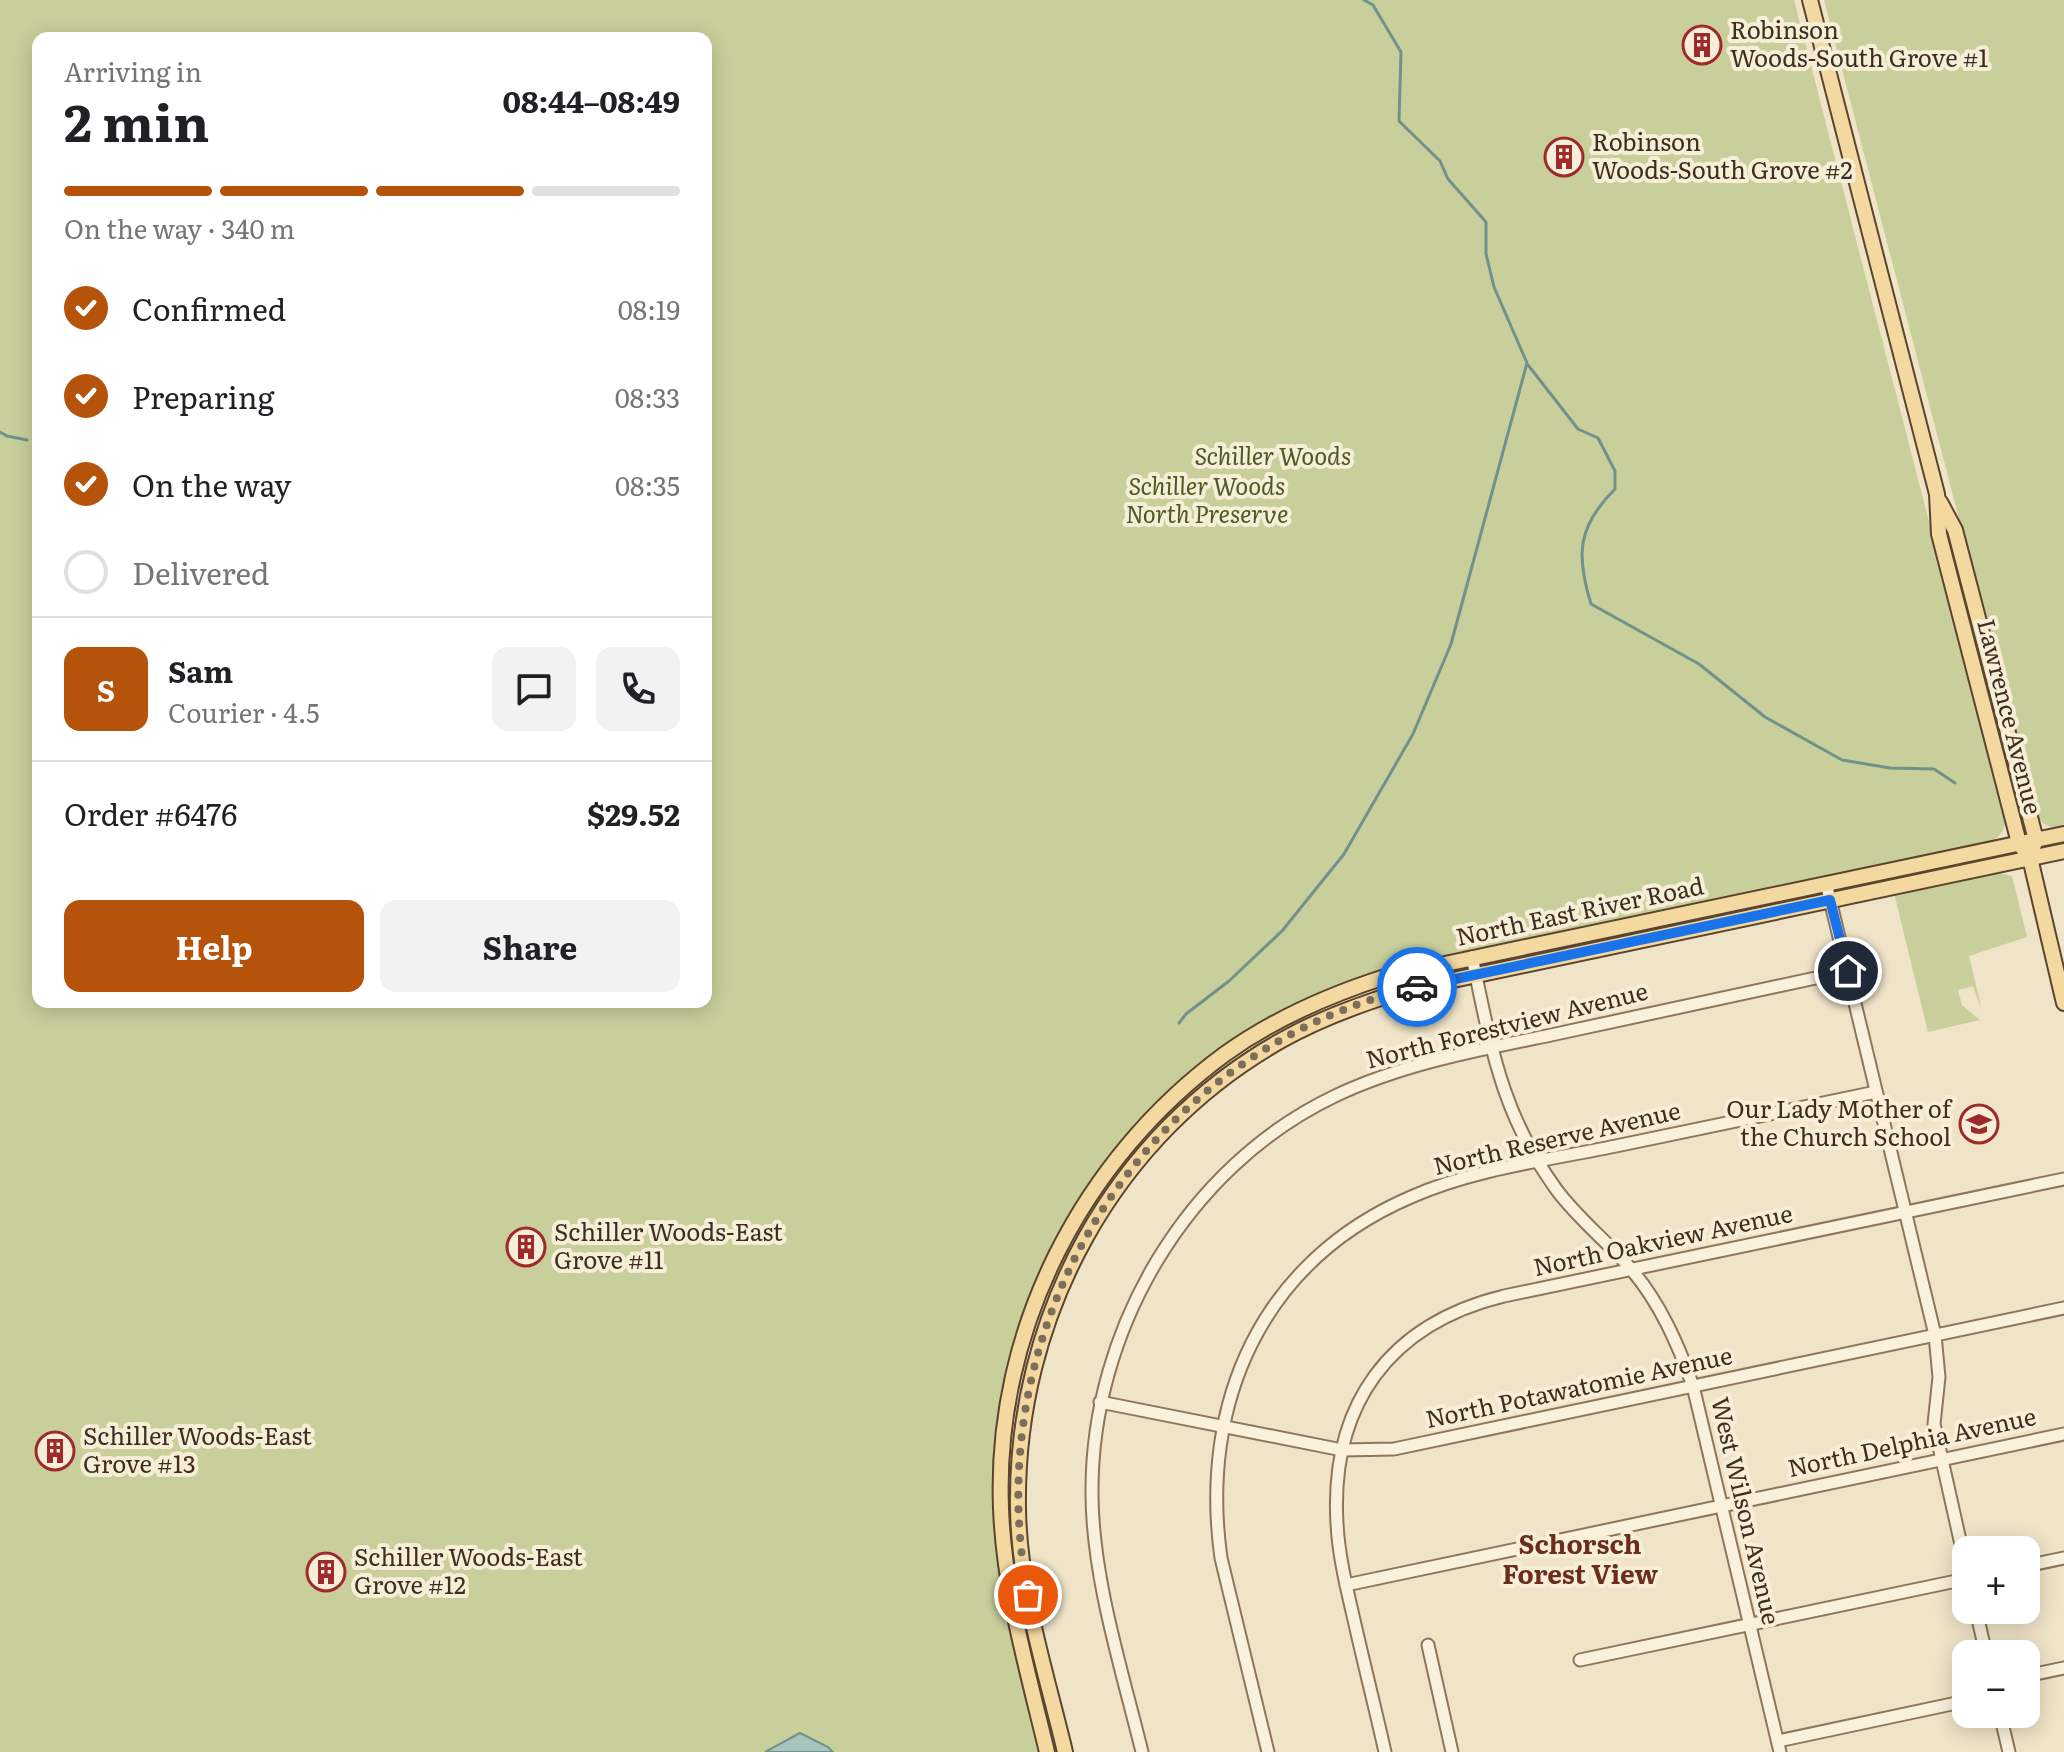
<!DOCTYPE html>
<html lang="en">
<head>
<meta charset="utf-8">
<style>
	:root { --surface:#fff; --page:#f2f2f2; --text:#202124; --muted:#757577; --line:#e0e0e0; --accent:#b45309 }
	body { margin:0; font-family:Literata,serif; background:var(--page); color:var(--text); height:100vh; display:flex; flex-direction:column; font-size:30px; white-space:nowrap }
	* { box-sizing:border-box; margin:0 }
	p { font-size:26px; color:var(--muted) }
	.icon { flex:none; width:44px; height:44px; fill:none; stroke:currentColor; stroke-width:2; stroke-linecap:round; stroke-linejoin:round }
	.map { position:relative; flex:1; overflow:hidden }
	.panel { position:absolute; left:32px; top:32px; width:680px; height:976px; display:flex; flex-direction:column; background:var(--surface); border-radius:16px; box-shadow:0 4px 20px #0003 }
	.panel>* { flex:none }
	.fabs { position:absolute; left:1952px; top:1536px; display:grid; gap:16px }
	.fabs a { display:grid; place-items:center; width:88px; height:88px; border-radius:16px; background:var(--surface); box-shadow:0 4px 20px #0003; font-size:40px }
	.pin { position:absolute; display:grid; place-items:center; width:68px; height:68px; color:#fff; margin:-34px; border:4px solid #fff; border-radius:50%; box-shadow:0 2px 8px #0007 }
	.courier { position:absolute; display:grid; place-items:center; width:80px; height:80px; margin:-40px; border:6px solid #1a73e8; border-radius:50%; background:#fff; color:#222; box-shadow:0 2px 10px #0007 }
	.headline em { font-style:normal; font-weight:700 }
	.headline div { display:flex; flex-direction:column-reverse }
	.headline { display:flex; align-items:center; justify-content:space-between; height:136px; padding:0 32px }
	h1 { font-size:52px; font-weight:700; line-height:60px }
	.bar { display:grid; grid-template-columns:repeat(4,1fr); gap:12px 8px; align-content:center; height:96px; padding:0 32px }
	.bar i { height:10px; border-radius:6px; background:var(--line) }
	.bar .on { background:var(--accent) }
	.bar p { grid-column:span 4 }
	.line { display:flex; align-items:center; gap:20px; padding:0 32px; border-top:2px solid var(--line) }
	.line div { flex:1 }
	.round { display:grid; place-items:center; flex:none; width:84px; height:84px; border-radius:16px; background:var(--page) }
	ol { padding:0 32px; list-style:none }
	li { display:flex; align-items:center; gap:24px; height:88px }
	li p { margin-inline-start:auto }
	li .icon { padding:8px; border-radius:50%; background:var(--accent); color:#fff; stroke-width:4 }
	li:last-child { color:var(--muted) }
	li i { width:44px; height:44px; border:4px solid var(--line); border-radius:50% }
	.primary-button { display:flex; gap:16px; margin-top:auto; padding:16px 32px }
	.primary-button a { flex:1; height:92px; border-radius:16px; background:var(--accent); color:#fff; font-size:32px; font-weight:700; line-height:92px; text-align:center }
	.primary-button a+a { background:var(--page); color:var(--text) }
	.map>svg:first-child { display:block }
	.green { fill:#c9cf9b; fill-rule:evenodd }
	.water { fill:#a9c4bc; stroke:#6f938a; stroke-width:2 }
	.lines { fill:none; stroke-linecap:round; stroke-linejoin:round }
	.stream { stroke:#6f938a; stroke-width:3 }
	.minor-casing { stroke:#8d765c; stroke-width:15 }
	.major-casing { stroke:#5b4430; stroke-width:18 }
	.minor { stroke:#faf1dc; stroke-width:11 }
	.major { stroke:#f3d9a0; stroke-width:14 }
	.done { stroke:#7c6e5b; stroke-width:8; stroke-dasharray:0 14.4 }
	.route { stroke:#1a73e8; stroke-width:10 }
	.labels { text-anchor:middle; stroke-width:8; stroke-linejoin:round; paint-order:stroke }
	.poi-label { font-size:24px; fill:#3d2e20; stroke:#f7eed8; text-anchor:start }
	.park-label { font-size:24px; font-style:italic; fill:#4d5a26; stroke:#f7eed8 }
	.street-label { font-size:24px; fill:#3d2e20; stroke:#f7eed8 }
	.neighbourhood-label { font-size:26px; font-weight:bold; fill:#6b2e1e; stroke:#f7eed8 }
</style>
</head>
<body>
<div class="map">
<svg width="2064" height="1752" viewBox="0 0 2064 1752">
	<rect width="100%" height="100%" fill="#f0e4c8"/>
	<g class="green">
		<path d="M0,0H1794L2004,811C2007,826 2004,836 1989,842L1395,967C1346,982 1312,999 1268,1024C1249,1035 1229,1045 1211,1057C1186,1074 1164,1096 1143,1118C1047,1220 993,1356 993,1497C993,1583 1020,1668 1040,1752H0ZM38,38H706V1002H38Z"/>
		<path d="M1824,0H2064V827C2048,829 2041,825 2035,811Z"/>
		<polygon points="1999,873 2012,876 2027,937 1969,956 1982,1011 1973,986 1958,990 1962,1005 1980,1020 1928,1032 1894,893"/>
	</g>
	<polygon class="water" points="800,1733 828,1747 833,1752 765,1752"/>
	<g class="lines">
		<g class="stream">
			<path d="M1528,365L1578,429L1598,438L1615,471V489C1577,527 1576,555 1591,604L1699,664L1765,717L1842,760L1890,768L1934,769L1955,783"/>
			<polyline points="0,432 7,436 27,440"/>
			<polyline points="1179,1023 1186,1014 1229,981 1282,931 1344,854 1413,734 1451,644 1527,363 1494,287 1486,254 1486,222 1448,179 1440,161 1399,121 1401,52 1373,5 1364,0"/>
		</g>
		<defs>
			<g id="minor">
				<polyline points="1826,883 1935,1335 1939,1377 1934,1424 1966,1567"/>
				<path d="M1472,957C1491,1046 1501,1113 1556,1189C1577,1218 1607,1241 1631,1269C1660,1303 1678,1344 1693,1386L1780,1752"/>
				<polyline points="1100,1402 1342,1450 1394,1449 2064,1308"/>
				<polyline points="2026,1566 2064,1558"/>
				<polyline points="1346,1585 2064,1434"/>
				<polyline points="1976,1610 1986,1654"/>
				<polyline points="1428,1645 1452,1752"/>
				<polyline points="1580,1660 1966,1579"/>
				<polyline points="2026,1676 2064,1668"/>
				<polyline points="2000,1714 2009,1752"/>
				<polyline points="1778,1741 1966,1701"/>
				<path d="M1142,1752C1122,1670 1092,1577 1092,1493C1091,1331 1186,1167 1335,1096C1402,1064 1478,1050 1551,1035C1650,1014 1749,993 1848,971"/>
				<path d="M1268,1752L1221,1558C1199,1402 1262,1261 1411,1197C1474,1169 1548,1160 1616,1146C1702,1128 1789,1110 1876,1092"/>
				<path d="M1385,1752C1376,1712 1366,1672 1357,1633C1349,1597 1339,1561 1337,1524C1330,1405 1389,1324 1504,1296L2064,1179"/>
			</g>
			<g id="major">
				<polyline points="1810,0 1937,494 1939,534 2019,843 2030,858 2064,1003"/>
				<polyline points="1940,502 1955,530 2036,840 2033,847"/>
				<path d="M1047,1752C1028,1672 1004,1591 1001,1508C994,1330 1082,1159 1225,1054C1274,1019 1331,994 1388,976L2064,834"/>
				<path d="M1065,1752C1046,1672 1019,1590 1018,1508C1015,1316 1114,1134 1282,1040C1321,1018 1363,1003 1406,990L2064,851"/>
			</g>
		</defs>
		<use href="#minor" class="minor-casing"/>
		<use href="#major" class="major-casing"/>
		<use href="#minor" class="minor"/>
		<use href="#major" class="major"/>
	</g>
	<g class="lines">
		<path class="done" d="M1028,1595C975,1324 1145,1049 1417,987"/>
		<polyline class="route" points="1417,987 1830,900 1848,971"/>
	</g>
	<defs>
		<symbol id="building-ring" viewBox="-11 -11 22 22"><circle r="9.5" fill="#f7eed8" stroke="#9e2a2b" stroke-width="1.5"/><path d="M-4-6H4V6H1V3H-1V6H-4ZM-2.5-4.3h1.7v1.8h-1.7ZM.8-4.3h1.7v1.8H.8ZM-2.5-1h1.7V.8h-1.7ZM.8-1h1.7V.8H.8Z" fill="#9e2a2b"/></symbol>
		<symbol id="school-ring" viewBox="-11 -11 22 22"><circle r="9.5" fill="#f7eed8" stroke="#9e2a2b" stroke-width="1.5"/><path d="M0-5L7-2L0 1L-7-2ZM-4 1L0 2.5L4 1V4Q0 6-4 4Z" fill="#9e2a2b"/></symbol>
	</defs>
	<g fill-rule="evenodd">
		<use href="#building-ring" x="1680" y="23" width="44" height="44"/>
		<use href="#building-ring" x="1542" y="135" width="44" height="44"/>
		<use href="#school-ring" x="1957" y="1102" width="44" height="44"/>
		<use href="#building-ring" x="504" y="1225" width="44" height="44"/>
		<use href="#building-ring" x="33" y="1429" width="44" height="44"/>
		<use href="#building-ring" x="304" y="1550" width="44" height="44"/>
	</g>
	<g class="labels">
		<g class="poi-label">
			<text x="1730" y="39">Robinson<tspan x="1730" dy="28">Woods-South Grove #1</tspan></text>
			<text x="1592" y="151">Robinson<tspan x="1592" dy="28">Woods-South Grove #2</tspan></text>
			<text x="1951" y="1118" text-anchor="end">Our Lady Mother of<tspan x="1951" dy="28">the Church School</tspan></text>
			<text x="554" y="1241">Schiller Woods-East<tspan x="554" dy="28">Grove #11</tspan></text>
			<text x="83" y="1445">Schiller Woods-East<tspan x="83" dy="28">Grove #13</tspan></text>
			<text x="354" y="1566">Schiller Woods-East<tspan x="354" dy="28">Grove #12</tspan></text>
		</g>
		<g class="park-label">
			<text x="1273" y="465">Schiller Woods</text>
			<text x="1207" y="495">Schiller Woods<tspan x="1207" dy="28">North Preserve</tspan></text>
		</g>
		<g class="street-label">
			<text transform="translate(2009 717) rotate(76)" y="8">Lawrence Avenue</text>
			<text transform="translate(1580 912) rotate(-12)" y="8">North East River Road</text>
			<text transform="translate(1507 1026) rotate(-14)" y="8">North Forestview Avenue</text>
			<text transform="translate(1557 1139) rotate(-13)" y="8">North Reserve Avenue</text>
			<text transform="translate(1663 1241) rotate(-12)" y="8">North Oakview Avenue</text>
			<text transform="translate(1579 1388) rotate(-12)" y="8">North Potawatomie Avenue</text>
			<text transform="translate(1912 1443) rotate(-12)" y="8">North Delphia Avenue</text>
			<text transform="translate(1745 1511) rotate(77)" y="8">West Wilson Avenue</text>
		</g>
		<g class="neighbourhood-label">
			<text x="1580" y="1554">Schorsch<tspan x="1580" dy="30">Forest View</tspan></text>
		</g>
	</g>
</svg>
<div class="fabs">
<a>+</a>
<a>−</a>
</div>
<div class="pin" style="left:1028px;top:1595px;background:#ea580c"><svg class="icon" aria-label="bag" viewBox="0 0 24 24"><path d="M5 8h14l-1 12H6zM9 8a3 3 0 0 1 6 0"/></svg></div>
<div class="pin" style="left:1848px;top:971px;background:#1f2937"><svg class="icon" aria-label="home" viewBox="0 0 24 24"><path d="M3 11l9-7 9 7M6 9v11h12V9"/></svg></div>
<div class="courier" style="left:1417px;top:987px"><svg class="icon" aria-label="car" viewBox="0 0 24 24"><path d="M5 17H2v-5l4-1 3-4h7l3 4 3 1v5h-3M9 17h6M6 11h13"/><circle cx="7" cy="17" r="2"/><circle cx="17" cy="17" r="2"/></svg></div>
<section class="panel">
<div class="headline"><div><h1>2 min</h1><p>Arriving in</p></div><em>08:44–08:49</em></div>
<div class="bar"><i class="on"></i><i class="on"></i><i class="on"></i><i></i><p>On the way · 340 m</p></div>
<ol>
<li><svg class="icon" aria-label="check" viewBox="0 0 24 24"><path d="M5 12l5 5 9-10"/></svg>Confirmed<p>08:19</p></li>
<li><svg class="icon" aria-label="check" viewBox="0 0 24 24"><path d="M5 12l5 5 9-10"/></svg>Preparing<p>08:33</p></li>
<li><svg class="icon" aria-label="check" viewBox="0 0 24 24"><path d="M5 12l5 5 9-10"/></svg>On the way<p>08:35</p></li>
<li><i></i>Delivered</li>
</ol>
<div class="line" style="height:144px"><b class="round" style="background:var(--accent);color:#fff">S</b><div><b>Sam</b><p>Courier · 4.5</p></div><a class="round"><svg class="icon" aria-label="chat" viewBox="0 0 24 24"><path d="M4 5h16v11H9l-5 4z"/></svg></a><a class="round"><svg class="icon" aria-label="phone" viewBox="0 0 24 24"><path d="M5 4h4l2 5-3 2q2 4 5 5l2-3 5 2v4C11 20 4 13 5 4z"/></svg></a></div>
<div class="line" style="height:104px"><div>Order #6476</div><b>$29.52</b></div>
<div class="primary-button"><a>Help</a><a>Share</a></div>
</section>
</div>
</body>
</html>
